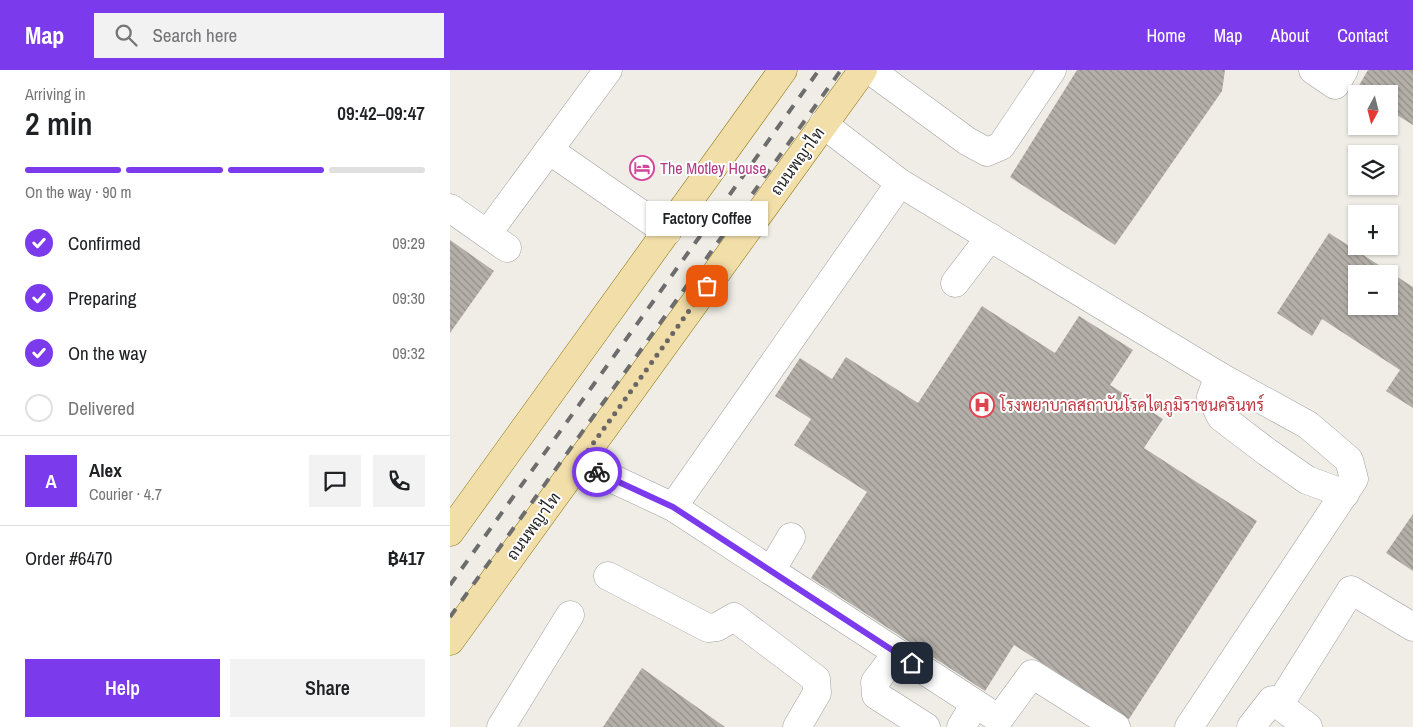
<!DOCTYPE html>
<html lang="en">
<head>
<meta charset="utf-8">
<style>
	:root { --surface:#fff; --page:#f2f2f2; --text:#202124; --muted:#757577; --line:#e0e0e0; --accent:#7c3aed }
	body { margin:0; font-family:"Archivo Narrow",Sarabun,sans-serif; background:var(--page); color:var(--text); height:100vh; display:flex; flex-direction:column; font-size:19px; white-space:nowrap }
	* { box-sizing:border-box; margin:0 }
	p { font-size:16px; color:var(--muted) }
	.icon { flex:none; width:28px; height:28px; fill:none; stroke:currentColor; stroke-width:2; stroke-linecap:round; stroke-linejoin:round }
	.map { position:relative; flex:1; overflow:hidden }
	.drawer { display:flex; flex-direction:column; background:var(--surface); width:450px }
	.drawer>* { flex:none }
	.needle { width:32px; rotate:187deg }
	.controls { position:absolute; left:898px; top:15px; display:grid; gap:10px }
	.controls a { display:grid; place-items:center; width:50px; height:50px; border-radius:0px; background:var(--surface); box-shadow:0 1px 4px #0004; font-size:25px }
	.pin { position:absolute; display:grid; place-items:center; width:42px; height:42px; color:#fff; margin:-21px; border-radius:10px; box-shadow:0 2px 8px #0006 }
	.courier { position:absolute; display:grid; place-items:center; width:50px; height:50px; margin:-25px; border:4px solid #7c3aed; border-radius:50%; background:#fff; color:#222; box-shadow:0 1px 6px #0007 }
	.bubble { position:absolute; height:35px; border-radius:0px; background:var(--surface); box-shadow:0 1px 4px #0004; font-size:16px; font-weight:600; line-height:35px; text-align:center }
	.headline em { font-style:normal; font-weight:600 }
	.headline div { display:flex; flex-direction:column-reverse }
	.headline { display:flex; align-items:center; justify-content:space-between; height:85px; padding:0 25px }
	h1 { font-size:32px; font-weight:600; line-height:38px }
	.bar { display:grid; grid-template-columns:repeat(4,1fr); gap:8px 5px; align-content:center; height:60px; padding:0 25px }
	.bar i { height:6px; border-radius:4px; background:var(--line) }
	.bar .active { background:var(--accent) }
	.bar p { grid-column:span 4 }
	.line { display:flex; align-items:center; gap:12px; padding:0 25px; border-top:1px solid var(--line) }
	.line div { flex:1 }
	.round { display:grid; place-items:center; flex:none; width:52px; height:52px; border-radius:0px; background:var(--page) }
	ol { padding:0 25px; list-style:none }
	li { display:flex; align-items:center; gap:15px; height:55px }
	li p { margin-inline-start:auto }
	li .icon { padding:5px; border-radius:50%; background:var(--accent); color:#fff; stroke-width:4 }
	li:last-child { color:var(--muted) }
	li i { width:28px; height:28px; border:2px solid var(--line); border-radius:50% }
	.button { display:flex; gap:10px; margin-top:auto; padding:10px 25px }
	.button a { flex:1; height:58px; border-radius:0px; background:var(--accent); color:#fff; font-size:20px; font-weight:600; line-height:58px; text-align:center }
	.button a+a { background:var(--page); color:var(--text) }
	header { display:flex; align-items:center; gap:30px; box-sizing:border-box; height:70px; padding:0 25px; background:var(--accent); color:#fff }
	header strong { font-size:24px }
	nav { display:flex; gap:28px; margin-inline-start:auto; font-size:18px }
	.search { width:350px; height:45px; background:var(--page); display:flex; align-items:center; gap:12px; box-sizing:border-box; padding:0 18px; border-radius:0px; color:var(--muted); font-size:19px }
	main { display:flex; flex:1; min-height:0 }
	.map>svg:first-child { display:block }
	.building { fill:url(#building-back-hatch); fill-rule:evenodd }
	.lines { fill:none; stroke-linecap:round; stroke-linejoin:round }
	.minor-casing { stroke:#a0a0a0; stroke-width:29 }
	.major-casing { stroke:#897511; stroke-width:29 }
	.minor { stroke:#fff; stroke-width:28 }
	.major { stroke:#f2dea8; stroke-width:28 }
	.rail { stroke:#6d6d6d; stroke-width:4; stroke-dasharray:10 10; stroke-linecap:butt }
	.done { stroke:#686765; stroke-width:5; stroke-dasharray:0 9 }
	.route { stroke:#7c3aed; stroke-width:6 }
	.labels { text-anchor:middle; stroke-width:4; stroke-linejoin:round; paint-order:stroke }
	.street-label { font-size:16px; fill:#1f1f1f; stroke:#fff }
	.hotel-label { font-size:16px; fill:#b23c85; stroke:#fff; text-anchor:start }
	.health-label { font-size:16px; fill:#be3a42; stroke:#fff; text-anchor:start }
</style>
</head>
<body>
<header>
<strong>Map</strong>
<div class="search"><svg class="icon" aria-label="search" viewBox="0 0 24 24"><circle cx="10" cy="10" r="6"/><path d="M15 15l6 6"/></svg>Search here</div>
<nav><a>Home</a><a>Map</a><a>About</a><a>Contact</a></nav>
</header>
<main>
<section class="drawer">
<div class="headline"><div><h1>2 min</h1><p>Arriving in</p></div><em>09:42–09:47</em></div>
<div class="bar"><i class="active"></i><i class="active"></i><i class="active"></i><i></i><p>On the way · 90 m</p></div>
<ol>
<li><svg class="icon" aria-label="check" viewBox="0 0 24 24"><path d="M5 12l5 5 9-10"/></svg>Confirmed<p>09:29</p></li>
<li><svg class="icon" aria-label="check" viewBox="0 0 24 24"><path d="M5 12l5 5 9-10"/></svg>Preparing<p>09:30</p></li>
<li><svg class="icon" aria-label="check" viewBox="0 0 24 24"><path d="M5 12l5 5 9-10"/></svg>On the way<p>09:32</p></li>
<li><i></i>Delivered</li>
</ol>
<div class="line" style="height:90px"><b class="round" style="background:var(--accent);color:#fff">A</b><div><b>Alex</b><p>Courier · 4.7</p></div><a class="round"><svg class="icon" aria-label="chat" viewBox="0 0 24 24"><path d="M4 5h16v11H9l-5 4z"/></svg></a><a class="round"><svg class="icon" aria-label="phone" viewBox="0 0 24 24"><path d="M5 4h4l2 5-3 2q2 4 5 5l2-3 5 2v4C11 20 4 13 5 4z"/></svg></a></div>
<div class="line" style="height:65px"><div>Order #6470</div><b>฿417</b></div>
<div class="button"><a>Help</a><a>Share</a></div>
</section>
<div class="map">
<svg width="963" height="657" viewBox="0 0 963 657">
	<defs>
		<pattern id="building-back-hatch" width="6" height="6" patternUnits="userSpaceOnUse" patternTransform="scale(1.25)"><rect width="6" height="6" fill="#b4afa9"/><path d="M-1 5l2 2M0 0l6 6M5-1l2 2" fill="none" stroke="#928e89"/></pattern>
	</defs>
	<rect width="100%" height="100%" fill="#efede6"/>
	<g class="building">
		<polygon points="627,0 775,0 772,21 665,175 560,107"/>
		<polygon points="918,0 963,0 963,55 939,40 939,24 904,24"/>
		<path d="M879,163L963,217V338L936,321L950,300L872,249L862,266L827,243ZM906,204H939V236H906Z"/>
		<polygon points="0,170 44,201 0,263"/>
		<polygon points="532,236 605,283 629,246 683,280 660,315 713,349 694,378 807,451 679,649 564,575 535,621 361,508 417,422 344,375 361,349 325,326 350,288 382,309 396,287 468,333"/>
		<polygon points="963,444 963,501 936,483"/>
		<polygon points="192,598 275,657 153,657"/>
	</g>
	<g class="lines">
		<defs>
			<g id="minor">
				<polyline points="420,0 517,71 537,82 551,76 602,0"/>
				<polyline points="863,0 885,15 894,0"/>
				<polyline points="373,54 450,113 769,306 858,355 899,390 904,409 739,657"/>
				<polyline points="99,80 217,162"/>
				<polyline points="0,138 57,178"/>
				<polyline points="37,164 158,0"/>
				<polyline points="505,213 540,167"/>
				<polyline points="769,306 761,327 771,347 817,382 857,410 895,424"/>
				<polyline points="129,393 223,437 549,649 582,604 666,657"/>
				<polyline points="223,437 450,113"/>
				<polyline points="321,501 341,467"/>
				<polyline points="158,506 258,558 267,557 284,547 366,609 367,623 347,657"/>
				<polyline points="447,583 425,612 426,625 476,657"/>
				<polyline points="829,635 858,657"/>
				<polyline points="51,657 120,545"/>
				<polyline points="511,657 525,634"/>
				<polyline points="801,657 822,630 829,635 901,520 963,557"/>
			</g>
			<g id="major">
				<polyline points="0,462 333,0"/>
				<polyline points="0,571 413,0"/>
			</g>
		</defs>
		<use href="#minor" class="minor-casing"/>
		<use href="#major" class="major-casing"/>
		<use href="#minor" class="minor"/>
		<use href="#major" class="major"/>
		<g class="rail">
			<polyline points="0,515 369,0"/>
			<polyline points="0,547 391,0"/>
		</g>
	</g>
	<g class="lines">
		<polyline class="done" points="147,402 129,393 257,216"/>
		<polyline class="route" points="147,402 223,437 462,593"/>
	</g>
	<defs>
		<symbol id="hotel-ring" viewBox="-11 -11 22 22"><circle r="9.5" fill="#fff" stroke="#d1479c" stroke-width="1.5"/><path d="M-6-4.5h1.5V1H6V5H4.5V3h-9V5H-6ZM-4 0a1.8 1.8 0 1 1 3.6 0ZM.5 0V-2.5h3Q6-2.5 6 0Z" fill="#d1479c"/></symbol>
		<symbol id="hospital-ring" viewBox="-11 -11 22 22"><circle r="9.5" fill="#fff" stroke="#e0444e" stroke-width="1.5"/><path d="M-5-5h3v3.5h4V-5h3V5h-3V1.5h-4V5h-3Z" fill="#e0444e"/></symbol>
	</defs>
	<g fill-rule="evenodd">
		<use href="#hotel-ring" x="178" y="84" width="28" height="28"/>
		<use href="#hospital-ring" x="518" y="321" width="28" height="28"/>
	</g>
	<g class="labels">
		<g class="street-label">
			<text transform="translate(347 91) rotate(-54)" y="6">ถนนพญาไท</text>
			<text transform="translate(83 456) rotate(-54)" y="6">ถนนพญาไท</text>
		</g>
		<g class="hotel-label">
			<text x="210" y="104">The Motley House</text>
		</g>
		<g class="health-label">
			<text x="550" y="341">โรงพยาบาลสถาบันโรคไตภูมิราชนครินทร์</text>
		</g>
	</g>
</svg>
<div class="controls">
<a><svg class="needle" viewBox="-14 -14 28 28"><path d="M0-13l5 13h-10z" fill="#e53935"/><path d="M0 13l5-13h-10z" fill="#757577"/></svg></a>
<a><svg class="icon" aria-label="layers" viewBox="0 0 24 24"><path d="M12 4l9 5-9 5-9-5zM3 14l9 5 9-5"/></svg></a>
<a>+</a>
<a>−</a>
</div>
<div class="pin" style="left:257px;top:216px;background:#ea580c"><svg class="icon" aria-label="bag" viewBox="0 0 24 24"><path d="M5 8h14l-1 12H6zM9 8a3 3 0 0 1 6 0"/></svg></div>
<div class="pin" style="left:462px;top:593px;background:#1f2937"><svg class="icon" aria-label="home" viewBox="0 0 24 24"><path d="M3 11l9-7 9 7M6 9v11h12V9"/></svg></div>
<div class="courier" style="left:147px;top:402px"><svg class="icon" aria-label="bike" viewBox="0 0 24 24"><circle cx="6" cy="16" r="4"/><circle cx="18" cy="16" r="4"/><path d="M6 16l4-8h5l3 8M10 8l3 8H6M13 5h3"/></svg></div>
<div class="bubble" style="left:196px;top:131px;width:122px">Factory Coffee</div>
</div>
</main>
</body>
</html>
